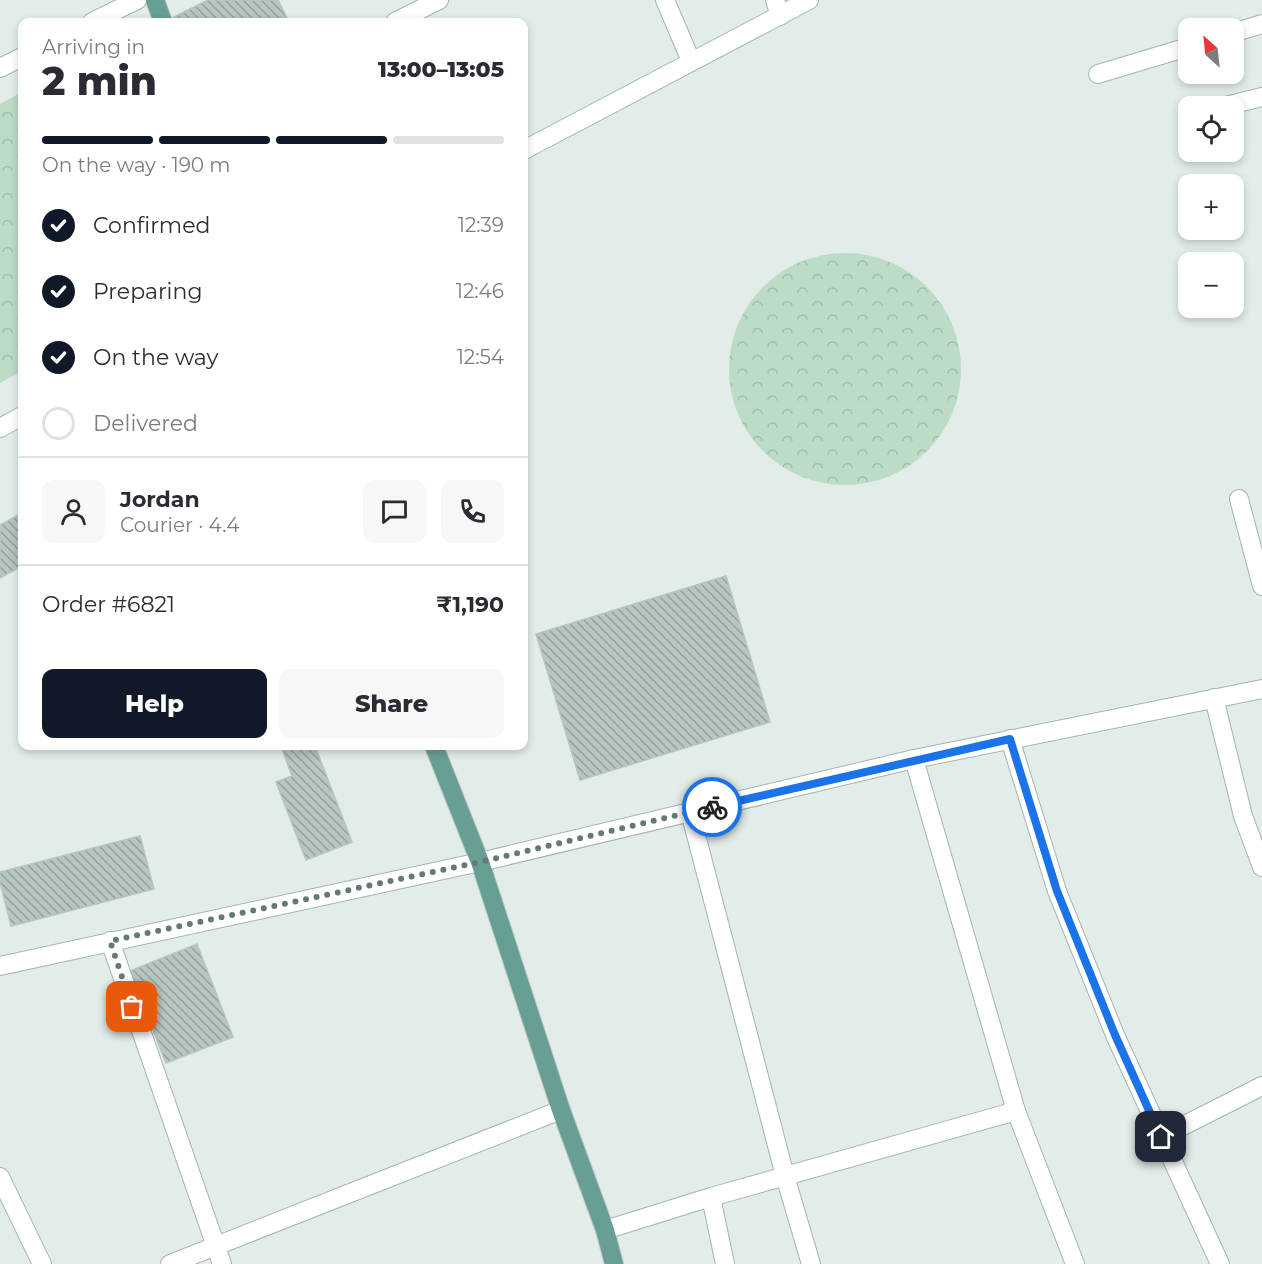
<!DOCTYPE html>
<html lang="en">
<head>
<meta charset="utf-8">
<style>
	:root { --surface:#fff; --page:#f7f7f7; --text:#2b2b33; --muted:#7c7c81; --line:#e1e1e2; --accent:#111827 }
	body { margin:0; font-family:Montserrat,sans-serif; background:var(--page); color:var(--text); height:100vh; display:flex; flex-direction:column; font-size:22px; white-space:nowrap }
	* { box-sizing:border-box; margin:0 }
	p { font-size:20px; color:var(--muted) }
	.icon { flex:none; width:33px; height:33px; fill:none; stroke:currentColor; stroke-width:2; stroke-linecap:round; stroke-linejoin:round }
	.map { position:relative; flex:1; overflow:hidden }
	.side { position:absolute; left:18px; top:18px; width:510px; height:732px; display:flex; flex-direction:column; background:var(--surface); border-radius:12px; box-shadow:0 3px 9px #0003 }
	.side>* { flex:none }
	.needle { width:39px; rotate:333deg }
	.tools { position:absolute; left:1178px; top:18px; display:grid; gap:12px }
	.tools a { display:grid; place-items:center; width:66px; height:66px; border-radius:12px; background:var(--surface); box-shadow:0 3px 9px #0003; font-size:30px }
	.pin { position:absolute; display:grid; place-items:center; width:51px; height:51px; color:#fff; margin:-26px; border-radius:12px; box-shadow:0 3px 9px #0006 }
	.courier { position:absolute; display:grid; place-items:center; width:60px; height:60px; margin:-30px; border:4px solid #1a73e8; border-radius:50%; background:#fff; color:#222; box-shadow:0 2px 8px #0007 }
	.summary em { font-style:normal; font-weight:800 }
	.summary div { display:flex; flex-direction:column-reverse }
	.summary { display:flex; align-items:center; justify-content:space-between; height:102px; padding:0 24px }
	h1 { font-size:39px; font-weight:800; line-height:45px }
	.bar { display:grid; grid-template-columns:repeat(4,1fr); gap:9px 6px; align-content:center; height:72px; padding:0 24px }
	.bar i { height:8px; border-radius:4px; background:var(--line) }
	.bar .on { background:var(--accent) }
	.bar p { grid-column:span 4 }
	.line { display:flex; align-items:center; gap:15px; padding:0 24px; border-top:2px solid var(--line) }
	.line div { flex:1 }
	.round { display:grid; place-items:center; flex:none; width:63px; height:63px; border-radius:12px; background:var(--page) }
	ol { padding:0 24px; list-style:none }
	li { display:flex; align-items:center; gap:18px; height:66px }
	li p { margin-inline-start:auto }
	li .icon { padding:6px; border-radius:50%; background:var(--accent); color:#fff; stroke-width:4 }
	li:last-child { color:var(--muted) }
	li i { width:33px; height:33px; border:3px solid var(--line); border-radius:50% }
	.primary-button { display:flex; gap:12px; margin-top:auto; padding:12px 24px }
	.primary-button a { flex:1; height:69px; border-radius:12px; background:var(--accent); color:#fff; font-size:24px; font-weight:800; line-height:69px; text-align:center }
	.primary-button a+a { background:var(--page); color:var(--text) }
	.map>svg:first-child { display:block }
	.park { fill:url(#park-crowns) }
	.building { fill:url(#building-back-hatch); stroke:#b5c5bf; stroke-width:1.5 }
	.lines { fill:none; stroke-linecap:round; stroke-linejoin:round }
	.street-casing { stroke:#a5b4af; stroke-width:20 }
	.secondary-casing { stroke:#a1b7b0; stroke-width:20 }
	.primary-casing { stroke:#c1c8c7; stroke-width:20 }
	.street { stroke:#fff; stroke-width:18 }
	.secondary { stroke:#fff; stroke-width:18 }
	.primary { stroke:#689f95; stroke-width:18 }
	.done { stroke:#667a75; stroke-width:6; stroke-dasharray:0 10.8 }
	.route { stroke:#1a73e8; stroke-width:8 }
</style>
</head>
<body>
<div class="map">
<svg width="1262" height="1264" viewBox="0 0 1262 1264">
	<defs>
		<pattern id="park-crowns" width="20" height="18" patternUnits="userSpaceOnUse" patternTransform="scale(1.5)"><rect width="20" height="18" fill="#bcdcc6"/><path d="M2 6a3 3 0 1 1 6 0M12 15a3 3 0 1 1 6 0" fill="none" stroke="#a1beab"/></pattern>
		<pattern id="building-back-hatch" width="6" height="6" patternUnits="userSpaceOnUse" patternTransform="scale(1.5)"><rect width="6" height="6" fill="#b7c6c1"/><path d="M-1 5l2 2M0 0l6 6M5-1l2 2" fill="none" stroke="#94a29e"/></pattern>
	</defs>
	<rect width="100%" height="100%" fill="#e2ece8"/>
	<g class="park">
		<polygon points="22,92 22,371 0,383 0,104"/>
		<circle cx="845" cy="369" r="116"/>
	</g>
	<g class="building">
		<polygon points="208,0 278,0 289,22 172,22 170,19"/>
		<polygon points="22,513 22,566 0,578 0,525"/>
		<polygon points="726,576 770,722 580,780 536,634"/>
		<polygon points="281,746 315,746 352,842 306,860 276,782 292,776"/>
		<polygon points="140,836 154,889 11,926 0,882 0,872"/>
		<polygon points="197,944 233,1037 166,1063 130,971"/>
	</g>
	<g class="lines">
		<defs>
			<g id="street">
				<polyline points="665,0 691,61"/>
				<polyline points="775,0 780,16"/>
				<polyline points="92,22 137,0"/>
				<polyline points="395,22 439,0"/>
				<polyline points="1233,33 1262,24"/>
				<polyline points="0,68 22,57"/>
				<polyline points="1098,74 1188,47"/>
				<polyline points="1226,106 1262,97"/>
				<polyline points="1239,499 1262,586"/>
				<polyline points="1214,698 1243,816 1262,867"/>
				<polyline points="1010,739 1057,891 1115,1035 1220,1264"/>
				<polyline points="914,759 1016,1111 1075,1264"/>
				<polyline points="690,812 785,1176 811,1264"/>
				<polyline points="110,941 222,1264"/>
				<polyline points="0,966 480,862 914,759 1262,689"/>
				<polyline points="1161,1137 1262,1086"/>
				<polyline points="0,1177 42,1264"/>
				<polyline points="711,1197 725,1264"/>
				<polyline points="605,1230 711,1197 1016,1111"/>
				<polyline points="170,1264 561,1110"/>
			</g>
			<g id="secondary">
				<polyline points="524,150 809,0"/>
				<polyline points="0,428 22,416"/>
			</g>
			<g id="primary">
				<polyline points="155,0 163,22"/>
				<polyline points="434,746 480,862 561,1110 605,1230 614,1264"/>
			</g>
		</defs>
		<use href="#street" class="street-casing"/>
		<use href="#secondary" class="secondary-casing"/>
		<use href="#primary" class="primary-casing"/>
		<use href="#street" class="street"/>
		<use href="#secondary" class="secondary"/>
		<use href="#primary" class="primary"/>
	</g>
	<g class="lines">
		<polyline class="done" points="132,1007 110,941 480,862 712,807"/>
		<polyline class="route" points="712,807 1010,739 1057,891 1115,1035 1161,1137"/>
	</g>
</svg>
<div class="tools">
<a><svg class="needle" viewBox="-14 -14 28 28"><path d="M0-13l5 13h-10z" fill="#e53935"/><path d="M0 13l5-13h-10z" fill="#7c7c81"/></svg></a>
<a><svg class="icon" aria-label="locate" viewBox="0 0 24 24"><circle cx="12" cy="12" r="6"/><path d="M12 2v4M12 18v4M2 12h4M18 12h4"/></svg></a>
<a>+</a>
<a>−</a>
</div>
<div class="pin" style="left:132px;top:1007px;background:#ea580c"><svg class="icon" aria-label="bag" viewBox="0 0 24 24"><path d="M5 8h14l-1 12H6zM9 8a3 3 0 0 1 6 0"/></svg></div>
<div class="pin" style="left:1161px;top:1137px;background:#1f2937"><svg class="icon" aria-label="home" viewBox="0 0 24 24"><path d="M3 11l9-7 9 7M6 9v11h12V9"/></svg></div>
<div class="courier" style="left:712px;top:807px"><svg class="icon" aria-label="bike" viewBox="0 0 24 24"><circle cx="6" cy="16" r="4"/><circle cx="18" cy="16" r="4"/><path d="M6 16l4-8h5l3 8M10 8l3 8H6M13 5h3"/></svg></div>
<section class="side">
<div class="summary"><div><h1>2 min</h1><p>Arriving in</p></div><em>13:00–13:05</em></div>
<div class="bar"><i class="on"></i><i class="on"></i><i class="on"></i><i></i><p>On the way · 190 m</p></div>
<ol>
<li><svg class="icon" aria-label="check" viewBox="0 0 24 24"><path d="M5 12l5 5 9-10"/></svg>Confirmed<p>12:39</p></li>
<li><svg class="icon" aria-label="check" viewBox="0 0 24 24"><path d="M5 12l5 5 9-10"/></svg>Preparing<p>12:46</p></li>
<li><svg class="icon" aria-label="check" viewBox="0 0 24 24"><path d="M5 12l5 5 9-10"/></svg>On the way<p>12:54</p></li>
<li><i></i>Delivered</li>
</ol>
<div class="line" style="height:108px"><a class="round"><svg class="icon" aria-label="person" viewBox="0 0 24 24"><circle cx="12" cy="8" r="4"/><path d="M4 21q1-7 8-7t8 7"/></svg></a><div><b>Jordan</b><p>Courier · 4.4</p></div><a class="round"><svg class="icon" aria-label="chat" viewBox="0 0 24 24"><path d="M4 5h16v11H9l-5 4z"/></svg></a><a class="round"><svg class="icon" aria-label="phone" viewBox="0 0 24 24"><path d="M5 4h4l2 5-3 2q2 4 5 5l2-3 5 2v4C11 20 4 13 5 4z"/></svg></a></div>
<div class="line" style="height:78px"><div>Order #6821</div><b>₹1,190</b></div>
<div class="primary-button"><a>Help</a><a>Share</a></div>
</section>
</div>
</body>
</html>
